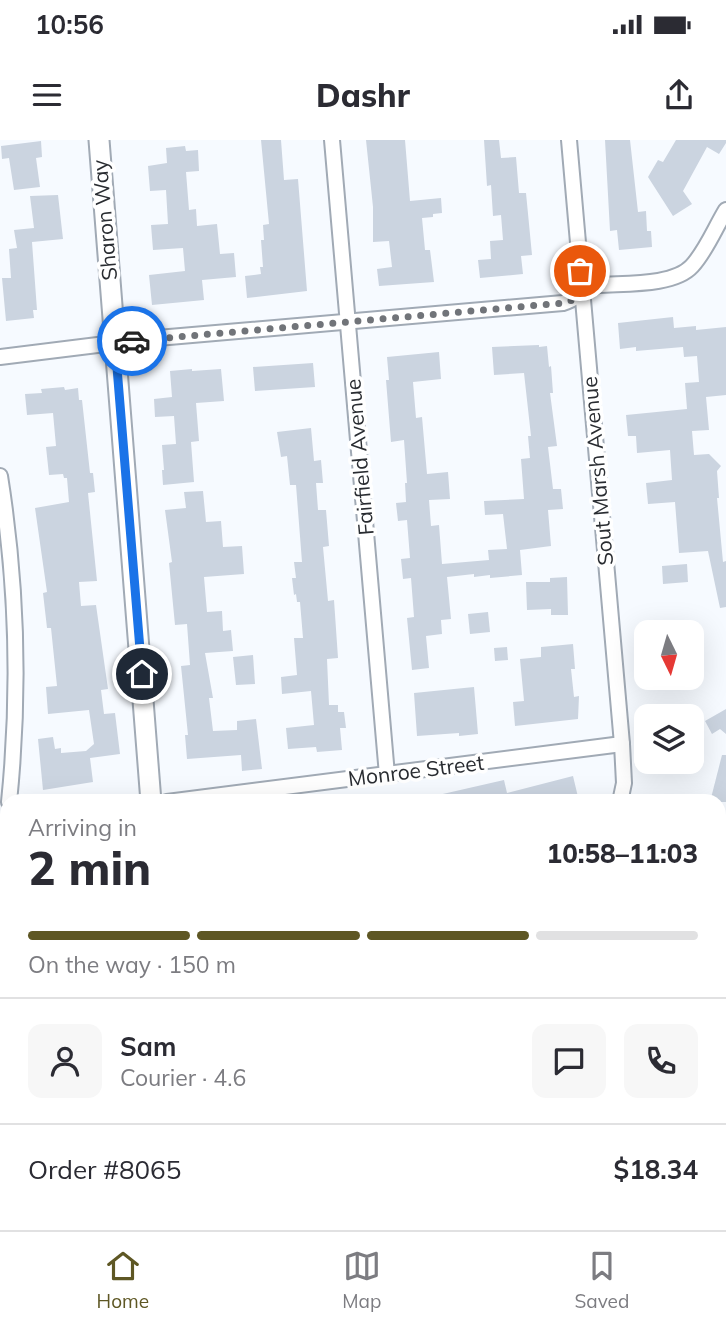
<!DOCTYPE html>
<html lang="en">
<head>
<meta charset="utf-8">
<style>
	:root { --surface:#fff; --page:#f7f7f7; --text:#2b2b33; --muted:#7c7c81; --line:#e1e1e2; --accent:#5e5724 }
	body { margin:0; font-family:Mulish,sans-serif; background:var(--page); color:var(--text); height:100vh; display:flex; flex-direction:column; font-size:26px; white-space:nowrap }
	* { box-sizing:border-box; margin:0 }
	p { font-size:23px; color:var(--muted) }
	.icon { flex:none; width:38px; height:38px; fill:none; stroke:currentColor; stroke-width:2; stroke-linecap:round; stroke-linejoin:round }
	.map { position:relative; flex:1; overflow:hidden }
	.details { position:absolute; left:0px; top:654px; width:726px; height:436px; display:flex; flex-direction:column; background:var(--surface); border-radius:21px 21px 0 0; box-shadow:0 7px 28px #0002 }
	.details>* { flex:none }
	.needle { width:46px; rotate:175deg }
	.tools { position:absolute; left:634px; top:480px; display:grid; gap:14px }
	.tools a { display:grid; place-items:center; width:70px; height:70px; border-radius:14px; background:var(--surface); box-shadow:0 7px 28px #0002; font-size:35px }
	.pin { position:absolute; display:grid; place-items:center; width:60px; height:60px; color:#fff; margin:-30px; border:4px solid #fff; border-radius:50%; box-shadow:0 2px 7px #0007 }
	.courier { position:absolute; display:grid; place-items:center; width:70px; height:70px; margin:-35px; border:5px solid #1a73e8; border-radius:50%; background:#fff; color:#222; box-shadow:0 2px 9px #0007 }
	.head em { font-style:normal; font-weight:800 }
	.head div { display:flex; flex-direction:column-reverse }
	.head { display:flex; align-items:center; justify-content:space-between; height:119px; padding:0 28px }
	h1 { font-size:46px; font-weight:800; line-height:52px }
	.bar { display:grid; grid-template-columns:repeat(4,1fr); gap:10px 7px; align-content:center; height:84px; padding:0 28px }
	.bar i { height:9px; border-radius:5px; background:var(--line) }
	.bar .current { background:var(--accent) }
	.bar p { grid-column:span 4 }
	.line { display:flex; align-items:center; gap:18px; padding:0 28px; border-top:2px solid var(--line) }
	.line div { flex:1 }
	.round { display:grid; place-items:center; flex:none; width:74px; height:74px; border-radius:14px; background:var(--page) }
	.status { display:flex; justify-content:space-between; align-items:center; height:49px; padding:0 35px; background:var(--surface); direction:ltr }
	.status svg { height:19px; fill:currentColor }
	header { display:flex; justify-content:space-between; align-items:center; height:91px; padding:0 28px; background:var(--surface); font-size:32px; font-weight:800 }
	.tab-bar { display:flex; justify-content:space-around; align-items:center; height:98px; border-top:2px solid var(--line); background:var(--surface); font-size:19px; color:var(--muted) }
	.tab-bar a { display:grid; justify-items:center; gap:4px }
	.tab-bar .current { color:var(--accent) }
	.map>svg:first-child { display:block }
	.built { fill:#e5edf8 }
	.green { fill:#bcd9fd }
	.lines { fill:none; stroke-linecap:round; stroke-linejoin:round }
	.stream { stroke:#83a3cb; stroke-width:4.5 }
	.building { fill:#cbd4e0 }
	.lane-casing { stroke:#a1aab5; stroke-width:10 }
	.street-casing { stroke:#a1aab5; stroke-width:18 }
	.secondary-casing { stroke:#a1aab5; stroke-width:23 }
	.lane { stroke:#fff; stroke-width:7 }
	.street { stroke:#fff; stroke-width:14 }
	.secondary { stroke:#fff; stroke-width:19 }
	.done { stroke:#717479; stroke-width:7; stroke-dasharray:0 12.6 }
	.route { stroke:#1a73e8; stroke-width:9 }
	.labels { text-anchor:middle; stroke-width:7; stroke-linejoin:round; paint-order:stroke }
	.street-label { font-size:21px; fill:#292c31; stroke:#fff }
</style>
</head>
<body>
<div class="status"><b>10:56</b><svg viewBox="0 0 49 12"><path d="M0 12V9h3v3zM5 12V6h3v6zM10 12V3h3v9zM15 12V0h3v12zM26 1h20v11H26zM47 4h2v5h-2z"/></svg></div>
<header><svg class="icon" aria-label="menu" viewBox="0 0 24 24"><path d="M4 6h16M4 12h16M4 18h16"/></svg>Dashr<svg class="icon" aria-label="share" viewBox="0 0 24 24"><path d="M12 15V3M7 8l5-5 5 5M5 13v7h14v-7"/></svg></header>
<div class="map">
<svg width="726" height="1090" viewBox="0 0 726 1090">
	<rect width="100%" height="100%" fill="#f6faff"/>
	<g class="built">
		<polygon points="726,844 726,952 719,953 719,849"/>
		<polygon points="423,1083 690,1083 692,1090 417,1090"/>
	</g>
	<g class="green">
		<polygon points="726,687 726,801 719,807 719,691"/>
		<path d="M181,1083H249C232,1090 200,1090 181,1083Z"/>
	</g>
	<g class="lines">
		<g class="stream">
			<polyline points="719,707 726,703"/>
			<polyline points="0,985 7,985"/>
		</g>
	</g>
	<g class="building">
		<polygon points="261,0 281,0 284,40 298,39 307,151 247,158 245,136 261,134 260,127 263,127 261,100 264,100 263,85 269,84"/>
		<polygon points="366,0 405,0 410,61 441,58 442,73 433,74 433,77 422,78 425,110 430,110 434,142 379,146 377,129 392,127 389,101 373,102 373,67"/>
		<polygon points="484,0 499,0 501,18 516,17 519,53 526,53 532,115 521,116 523,134 480,138 478,120 491,119 490,101 503,100 501,75 493,76 491,45 487,46"/>
		<polygon points="605,0 630,0 638,72 646,71 647,91 651,91 652,107 619,110 617,90 610,91"/>
		<polygon points="676,0 726,0 726,3 719,14 707,7 683,51 692,64 673,76 648,37 658,20 663,22"/>
		<polygon points="41,1 42,17 36,18 40,47 14,50 9,18 2,19 1,6"/>
		<polygon points="185,6 186,11 198,10 199,31 186,32 189,70 196,69 197,86 217,84 220,114 234,113 236,137 202,140 204,160 152,165 149,135 185,131 183,108 153,110 151,85 168,84 166,50 150,51 148,26 167,23 166,8"/>
		<polygon points="58,55 63,99 32,102 37,170 33,170 34,178 6,181 2,138 11,138 9,109 17,108 14,90 34,88 30,56"/>
		<polygon points="673,177 674,188 696,186 696,190 726,187 726,255 706,257 709,290 692,291 694,315 709,314 721,326 717,331 719,358 717,358 723,422 726,421 726,467 720,468 708,411 679,413 675,362 648,364 646,343 672,340 670,310 637,313 636,296 628,296 626,275 687,269 685,243 699,242 697,216 684,217 683,207 636,211 636,207 620,209 618,183"/>
		<polygon points="539,205 539,207 547,206 549,227 551,226 553,253 550,253 557,306 548,307 553,349 561,349 563,369 548,370 551,406 520,410 522,435 490,438 490,435 474,437 474,434 447,437 451,479 441,480 442,494 426,496 429,528 412,530 407,478 414,477 411,438 403,439 401,419 410,418 407,380 398,381 396,363 406,362 405,343 407,343 404,300 391,302 386,240 389,240 387,217 439,212 441,239 413,242 416,278 422,277 427,334 448,332 450,359 429,360 431,386 439,385 442,424 489,420 488,410 507,409 503,374 485,375 484,361 524,359 521,319 530,318 528,296 531,296 524,233 494,235 492,207"/>
		<polygon points="313,223 315,247 255,251 253,227"/>
		<polygon points="192,229 192,231 221,229 224,261 196,263 199,301 191,302 194,342 163,345 162,330 164,330 162,305 176,304 174,276 155,277 154,259 172,257 170,231"/>
		<polygon points="64,247 65,250 78,248 79,260 82,260 90,333 93,333 95,352 88,353 97,441 79,442 81,466 96,465 108,549 101,550 104,574 115,573 120,614 90,618 93,642 43,650 38,599 53,597 55,609 61,608 61,613 86,611 94,604 89,570 48,574 46,547 57,546 51,488 47,488 43,453 47,452 35,368 69,362 67,338 64,338 63,334 49,335 46,307 56,306 53,273 27,275 25,254 42,253 41,249"/>
		<polygon points="311,288 314,321 321,320 323,343 316,343 318,370 326,370 329,406 323,407 328,461 334,460 338,518 327,519 329,565 338,565 338,572 344,572 346,588 340,588 342,610 317,612 316,607 288,609 286,588 314,585 311,551 282,554 281,537 297,535 294,498 303,498 300,462 297,462 296,454 294,455 292,438 296,438 294,422 302,422 296,345 290,345 287,316 281,317 277,292"/>
		<polygon points="203,351 206,382 221,381 223,407 242,406 244,434 204,437 207,472 222,471 223,491 231,490 233,511 205,513 213,558 209,558 213,591 237,590 237,581 256,579 262,629 242,631 241,615 187,619 185,595 188,595 181,526 190,525 187,484 175,485 169,423 172,422 165,370 186,368 184,352"/>
		<polygon points="687,424 688,442 663,444 662,426"/>
		<polygon points="567,437 568,475 551,475 551,469 527,470 526,442 550,442 550,438"/>
		<polygon points="488,472 490,492 470,494 468,474"/>
		<polygon points="573,504 575,529 571,529 574,557 579,556 578,579 515,586 513,562 524,561 520,519 541,517 541,507"/>
		<polygon points="507,507 508,520 495,521 494,508"/>
		<polygon points="253,515 255,544 236,545 233,517"/>
		<polygon points="474,547 478,594 459,596 459,593 417,596 414,553"/>
		<polygon points="726,569 726,594 720,589 712,594 705,581"/>
		<polygon points="722,615 726,615 726,662 710,662"/>
		<polygon points="573,636 578,657 566,662 434,662 434,656 504,640 507,653"/>
	</g>
	<g class="lines">
		<defs>
			<g id="lane">
				<polyline points="554,1083 556,1090"/>
				<polyline points="681,1083 683,1090"/>
				<polyline points="705,1083 708,1090"/>
			</g>
			<g id="street">
				<polyline points="332,0 387,635"/>
				<polyline points="569,0 622,604 624,643 620,662"/>
				<path d="M0,217L146,199L563,163C577,159 586,149 599,145C625,143 674,146 692,126C706,111 715,88 726,70"/>
				<path d="M0,336C17,443 20,554 9,662"/>
				<polyline points="167,662 622,604"/>
			</g>
			<g id="secondary">
				<polyline points="99,0 151,662"/>
				<polyline points="0,689 7,688"/>
				<polyline points="719,830 726,825"/>
				<polyline points="85,1090 89,1083"/>
				<polyline points="392,1090 398,1083"/>
			</g>
		</defs>
		<use href="#lane" class="lane-casing"/>
		<use href="#street" class="street-casing"/>
		<use href="#secondary" class="secondary-casing"/>
		<use href="#lane" class="lane"/>
		<use href="#street" class="street"/>
		<use href="#secondary" class="secondary"/>
	</g>
	<g class="lines">
		<polyline class="done" points="132,201 563,163 573,160 582,154 580,131"/>
		<polyline class="route" points="132,201 115,203 142,534"/>
	</g>
	<g class="labels">
		<g class="street-label">
			<text transform="translate(105 80) rotate(-95)" y="7">Sharon Way</text>
			<text transform="translate(360 317) rotate(-95)" y="7">Fairfield Avenue</text>
			<text transform="translate(598 331) rotate(-95)" y="7">Sout Marsh Avenue</text>
			<text transform="translate(416 631) rotate(-7)" y="7">Monroe Street</text>
		</g>
	</g>
</svg>
<div class="tools">
<a><svg class="needle" viewBox="-14 -14 28 28"><path d="M0-13l5 13h-10z" fill="#e53935"/><path d="M0 13l5-13h-10z" fill="#7c7c81"/></svg></a>
<a><svg class="icon" aria-label="layers" viewBox="0 0 24 24"><path d="M12 4l9 5-9 5-9-5zM3 14l9 5 9-5"/></svg></a>
</div>
<div class="pin" style="left:580px;top:131px;background:#ea580c"><svg class="icon" aria-label="bag" viewBox="0 0 24 24"><path d="M5 8h14l-1 12H6zM9 8a3 3 0 0 1 6 0"/></svg></div>
<div class="pin" style="left:142px;top:534px;background:#1f2937"><svg class="icon" aria-label="home" viewBox="0 0 24 24"><path d="M3 11l9-7 9 7M6 9v11h12V9"/></svg></div>
<div class="courier" style="left:132px;top:201px"><svg class="icon" aria-label="car" viewBox="0 0 24 24"><path d="M5 17H2v-5l4-1 3-4h7l3 4 3 1v5h-3M9 17h6M6 11h13"/><circle cx="7" cy="17" r="2"/><circle cx="17" cy="17" r="2"/></svg></div>
<section class="details">
<div class="head"><div><h1>2 min</h1><p>Arriving in</p></div><em>10:58–11:03</em></div>
<div class="bar"><i class="current"></i><i class="current"></i><i class="current"></i><i></i><p>On the way · 150 m</p></div>
<div class="line" style="height:126px"><a class="round"><svg class="icon" aria-label="person" viewBox="0 0 24 24"><circle cx="12" cy="8" r="4"/><path d="M4 21q1-7 8-7t8 7"/></svg></a><div><b>Sam</b><p>Courier · 4.6</p></div><a class="round"><svg class="icon" aria-label="chat" viewBox="0 0 24 24"><path d="M4 5h16v11H9l-5 4z"/></svg></a><a class="round"><svg class="icon" aria-label="phone" viewBox="0 0 24 24"><path d="M5 4h4l2 5-3 2q2 4 5 5l2-3 5 2v4C11 20 4 13 5 4z"/></svg></a></div>
<div class="line" style="height:91px"><div>Order #8065</div><b>$18.34</b></div>
</section>
</div>
<nav class="tab-bar">
<a class="current"><svg class="icon" aria-label="home" viewBox="0 0 24 24"><path d="M3 11l9-7 9 7M6 9v11h12V9"/></svg>Home</a>
<a><svg class="icon" aria-label="map" viewBox="0 0 24 24"><path d="M3 6l6-2 6 2 6-2v14l-6 2-6-2-6 2zM9 4v14M15 6v14"/></svg>Map</a>
<a><svg class="icon" aria-label="saved" viewBox="0 0 24 24"><path d="M7 4h10v16l-5-4-5 4z"/></svg>Saved</a>
</nav>
</body>
</html>
